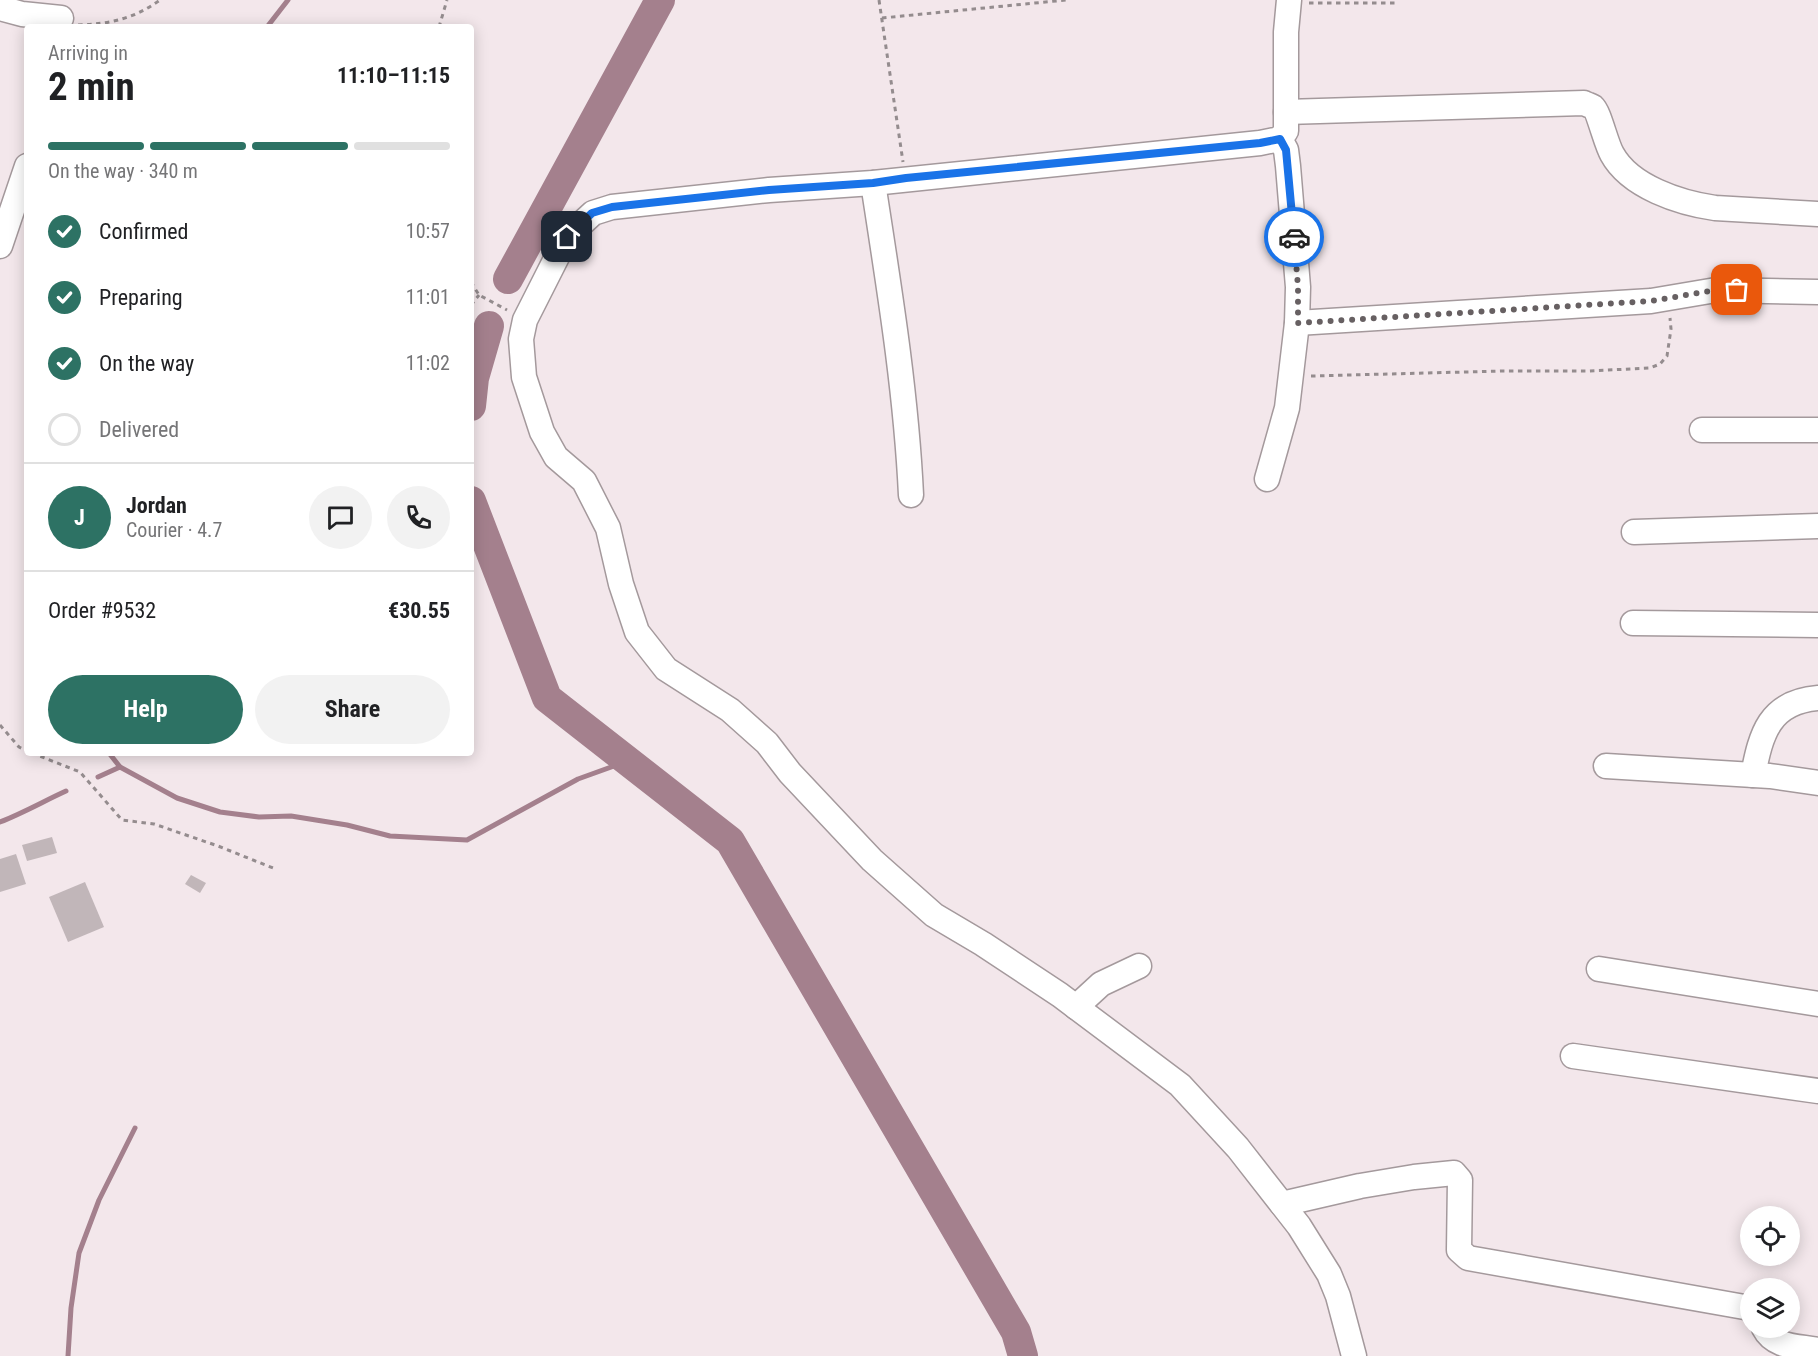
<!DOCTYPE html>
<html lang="en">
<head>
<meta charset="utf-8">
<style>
	:root { --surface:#fff; --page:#f2f2f2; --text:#202124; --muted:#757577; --line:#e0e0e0; --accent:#2d7264 }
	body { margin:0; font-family:"Roboto Condensed",sans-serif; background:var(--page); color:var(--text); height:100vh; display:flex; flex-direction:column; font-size:22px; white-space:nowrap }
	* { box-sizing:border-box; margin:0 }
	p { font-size:20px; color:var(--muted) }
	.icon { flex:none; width:33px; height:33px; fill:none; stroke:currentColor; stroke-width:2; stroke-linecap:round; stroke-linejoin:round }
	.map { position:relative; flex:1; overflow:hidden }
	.sheet { position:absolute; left:24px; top:24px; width:450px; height:732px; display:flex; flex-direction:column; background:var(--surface); border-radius:6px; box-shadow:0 3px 15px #0003 }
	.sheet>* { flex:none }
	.controls { position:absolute; left:1740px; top:1206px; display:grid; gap:12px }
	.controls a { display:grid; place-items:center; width:60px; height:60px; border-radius:50%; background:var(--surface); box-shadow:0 3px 15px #0003; font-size:30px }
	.pin { position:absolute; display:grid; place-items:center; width:51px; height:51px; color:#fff; margin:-26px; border-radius:12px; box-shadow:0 3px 9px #0006 }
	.courier { position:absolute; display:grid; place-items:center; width:60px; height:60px; margin:-30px; border:4px solid #1a73e8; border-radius:50%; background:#fff; color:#222; box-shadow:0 2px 8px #0007 }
	.headline em { font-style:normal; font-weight:700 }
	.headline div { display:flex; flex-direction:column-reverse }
	.headline { display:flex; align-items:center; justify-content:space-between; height:102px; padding:0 24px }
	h1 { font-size:39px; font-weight:700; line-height:45px }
	.bar { display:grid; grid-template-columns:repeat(4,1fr); gap:9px 6px; align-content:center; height:72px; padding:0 24px }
	.bar i { height:8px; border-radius:4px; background:var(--line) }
	.bar .selected { background:var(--accent) }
	.bar p { grid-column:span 4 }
	.line { display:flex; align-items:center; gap:15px; padding:0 24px; border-top:2px solid var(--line) }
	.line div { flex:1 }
	.round { display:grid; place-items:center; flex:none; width:63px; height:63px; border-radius:32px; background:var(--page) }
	ol { padding:0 24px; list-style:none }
	li { display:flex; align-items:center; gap:18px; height:66px }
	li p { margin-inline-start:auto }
	li .icon { padding:6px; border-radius:50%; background:var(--accent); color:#fff; stroke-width:4 }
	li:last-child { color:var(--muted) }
	li i { width:33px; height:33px; border:3px solid var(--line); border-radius:50% }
	.action { display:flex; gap:12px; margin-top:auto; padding:12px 24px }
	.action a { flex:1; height:69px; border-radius:36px; background:var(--accent); color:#fff; font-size:24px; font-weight:700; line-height:69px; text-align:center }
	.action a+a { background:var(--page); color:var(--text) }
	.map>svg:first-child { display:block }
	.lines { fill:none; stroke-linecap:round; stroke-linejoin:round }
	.stream { stroke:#a4808d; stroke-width:5 }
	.river { stroke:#a4808d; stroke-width:30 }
	.building { fill:#c1b6b9 }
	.minor-casing { stroke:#a4999c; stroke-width:27 }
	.path { stroke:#948c8e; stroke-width:3; stroke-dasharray:4.5 4.5; stroke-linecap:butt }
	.minor { stroke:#fff; stroke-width:24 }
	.done { stroke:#676062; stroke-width:6; stroke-dasharray:0 10.8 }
	.route { stroke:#1a73e8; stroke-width:8 }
</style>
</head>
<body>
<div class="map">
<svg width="1818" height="1356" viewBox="0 0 1818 1356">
	<rect width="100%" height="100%" fill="#f3e7eb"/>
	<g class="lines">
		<g class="stream">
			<polyline points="267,27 288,0"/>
			<polyline points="109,753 120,767"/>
			<polyline points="98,777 120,767 177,798 220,812 259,817 291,816 347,825 390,836 467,840 578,779 628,761"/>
			<path d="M0,822C23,813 44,801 66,791"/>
			<polyline points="68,1356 71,1308 79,1253 99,1200 135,1128"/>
		</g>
		<g class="river">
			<polyline points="508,279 660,0"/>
			<polyline points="471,406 474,378 489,326"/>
			<polyline points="471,501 547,698 730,841 1016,1332 1023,1356"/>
		</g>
	</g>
	<g class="building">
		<polygon points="52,837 57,853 27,861 22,845"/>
		<polygon points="16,854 26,884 0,892 0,859"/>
		<polygon points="191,875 206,883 200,893 185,884"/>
		<polygon points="85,882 104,927 68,942 49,897"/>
	</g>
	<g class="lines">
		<defs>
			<g id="minor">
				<polyline points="1289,0 1286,32 1286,131 1280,139 1260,143 873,183 769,190 612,207 593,213 567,237 525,320 521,339 524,377 542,432 556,457 584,481 608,528 621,584 637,632 666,669 730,710 767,743 790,773 872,860 934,915 983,944 1060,995 1180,1085 1238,1148 1299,1226 1329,1274 1338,1296 1354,1356"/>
				<polyline points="0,8 22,14 61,18"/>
				<path d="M1286,112L1584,103C1585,104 1592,106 1593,107C1599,112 1606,144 1612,154C1630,187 1680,203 1715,208L1818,214"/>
				<path d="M873,183C889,287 906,390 911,495"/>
				<polyline points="0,246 27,166"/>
				<polyline points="1297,323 1651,301 1716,290 1818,292"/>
				<polyline points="1702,430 1818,430"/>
				<polyline points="1267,479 1287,408 1297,323 1298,287 1288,166 1286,150 1280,139"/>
				<polyline points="1634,532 1818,526"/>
				<polyline points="1633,623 1818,625"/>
				<polyline points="1606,766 1770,776 1818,783"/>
				<path d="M1753,775C1761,734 1769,702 1818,698"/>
				<polyline points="1599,969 1818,1004"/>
				<polyline points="1076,1007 1101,984 1139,966"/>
				<polyline points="1573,1056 1818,1091"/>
				<polyline points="1282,1204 1360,1186 1414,1177 1454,1173 1460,1180 1459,1250 1468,1258 1750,1308"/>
				<path d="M1764,1328C1774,1348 1798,1346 1818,1350"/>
			</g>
		</defs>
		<use href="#minor" class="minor-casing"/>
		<g class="path">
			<polyline points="879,0 903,162"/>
			<polyline points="1309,3 1395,3"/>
			<polyline points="882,18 1066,0"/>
			<path d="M78,25C109,24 134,19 160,0"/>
			<polyline points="439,27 447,0"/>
			<polyline points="471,242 471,248"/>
			<polyline points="471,282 479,295 507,310"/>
			<polyline points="471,305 479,295"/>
			<polyline points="1311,376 1503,371 1588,371 1650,368 1660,364 1667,356 1671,329 1670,318"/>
			<polyline points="0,725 19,747 27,751"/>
			<polyline points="32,753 80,772 122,820 154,824 218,846 273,868"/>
		</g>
		<use href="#minor" class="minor"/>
	</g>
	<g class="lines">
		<polyline class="done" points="1294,237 1298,287 1298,323 1651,301 1716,290 1737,290"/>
		<polyline class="route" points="567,237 592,213 612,207 769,190 873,183 906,178 1260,143 1280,139 1286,150 1294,237"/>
	</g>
</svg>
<div class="controls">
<a><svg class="icon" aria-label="locate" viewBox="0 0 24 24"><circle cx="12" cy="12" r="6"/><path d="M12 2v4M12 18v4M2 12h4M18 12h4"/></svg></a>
<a><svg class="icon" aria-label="layers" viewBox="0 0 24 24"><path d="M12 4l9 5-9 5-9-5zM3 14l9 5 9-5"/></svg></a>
</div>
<div class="pin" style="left:1737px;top:290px;background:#ea580c"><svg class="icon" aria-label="bag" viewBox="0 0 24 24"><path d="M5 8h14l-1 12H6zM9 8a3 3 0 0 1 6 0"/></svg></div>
<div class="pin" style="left:567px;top:237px;background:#1f2937"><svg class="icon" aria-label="home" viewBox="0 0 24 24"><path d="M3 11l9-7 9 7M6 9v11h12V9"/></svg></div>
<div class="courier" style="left:1294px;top:237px"><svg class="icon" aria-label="car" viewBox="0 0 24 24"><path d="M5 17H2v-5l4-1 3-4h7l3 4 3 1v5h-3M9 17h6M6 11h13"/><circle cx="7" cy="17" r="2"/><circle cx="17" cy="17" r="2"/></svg></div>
<section class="sheet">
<div class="headline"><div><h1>2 min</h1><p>Arriving in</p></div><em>11:10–11:15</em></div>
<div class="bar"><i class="selected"></i><i class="selected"></i><i class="selected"></i><i></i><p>On the way · 340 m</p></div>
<ol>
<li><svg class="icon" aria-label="check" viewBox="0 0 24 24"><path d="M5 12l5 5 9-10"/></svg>Confirmed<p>10:57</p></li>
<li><svg class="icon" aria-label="check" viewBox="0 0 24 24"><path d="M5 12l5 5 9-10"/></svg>Preparing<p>11:01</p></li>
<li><svg class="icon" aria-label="check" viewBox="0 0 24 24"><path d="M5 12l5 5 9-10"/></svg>On the way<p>11:02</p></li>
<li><i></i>Delivered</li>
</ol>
<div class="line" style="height:108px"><b class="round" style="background:var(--accent);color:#fff">J</b><div><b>Jordan</b><p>Courier · 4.7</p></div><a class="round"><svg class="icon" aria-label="chat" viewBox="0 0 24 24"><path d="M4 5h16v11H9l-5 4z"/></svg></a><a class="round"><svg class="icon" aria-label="phone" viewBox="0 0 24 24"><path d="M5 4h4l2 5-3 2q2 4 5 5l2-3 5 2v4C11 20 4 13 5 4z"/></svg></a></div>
<div class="line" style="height:78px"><div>Order #9532</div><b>€30.55</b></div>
<div class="action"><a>Help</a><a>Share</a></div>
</section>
</div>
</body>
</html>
